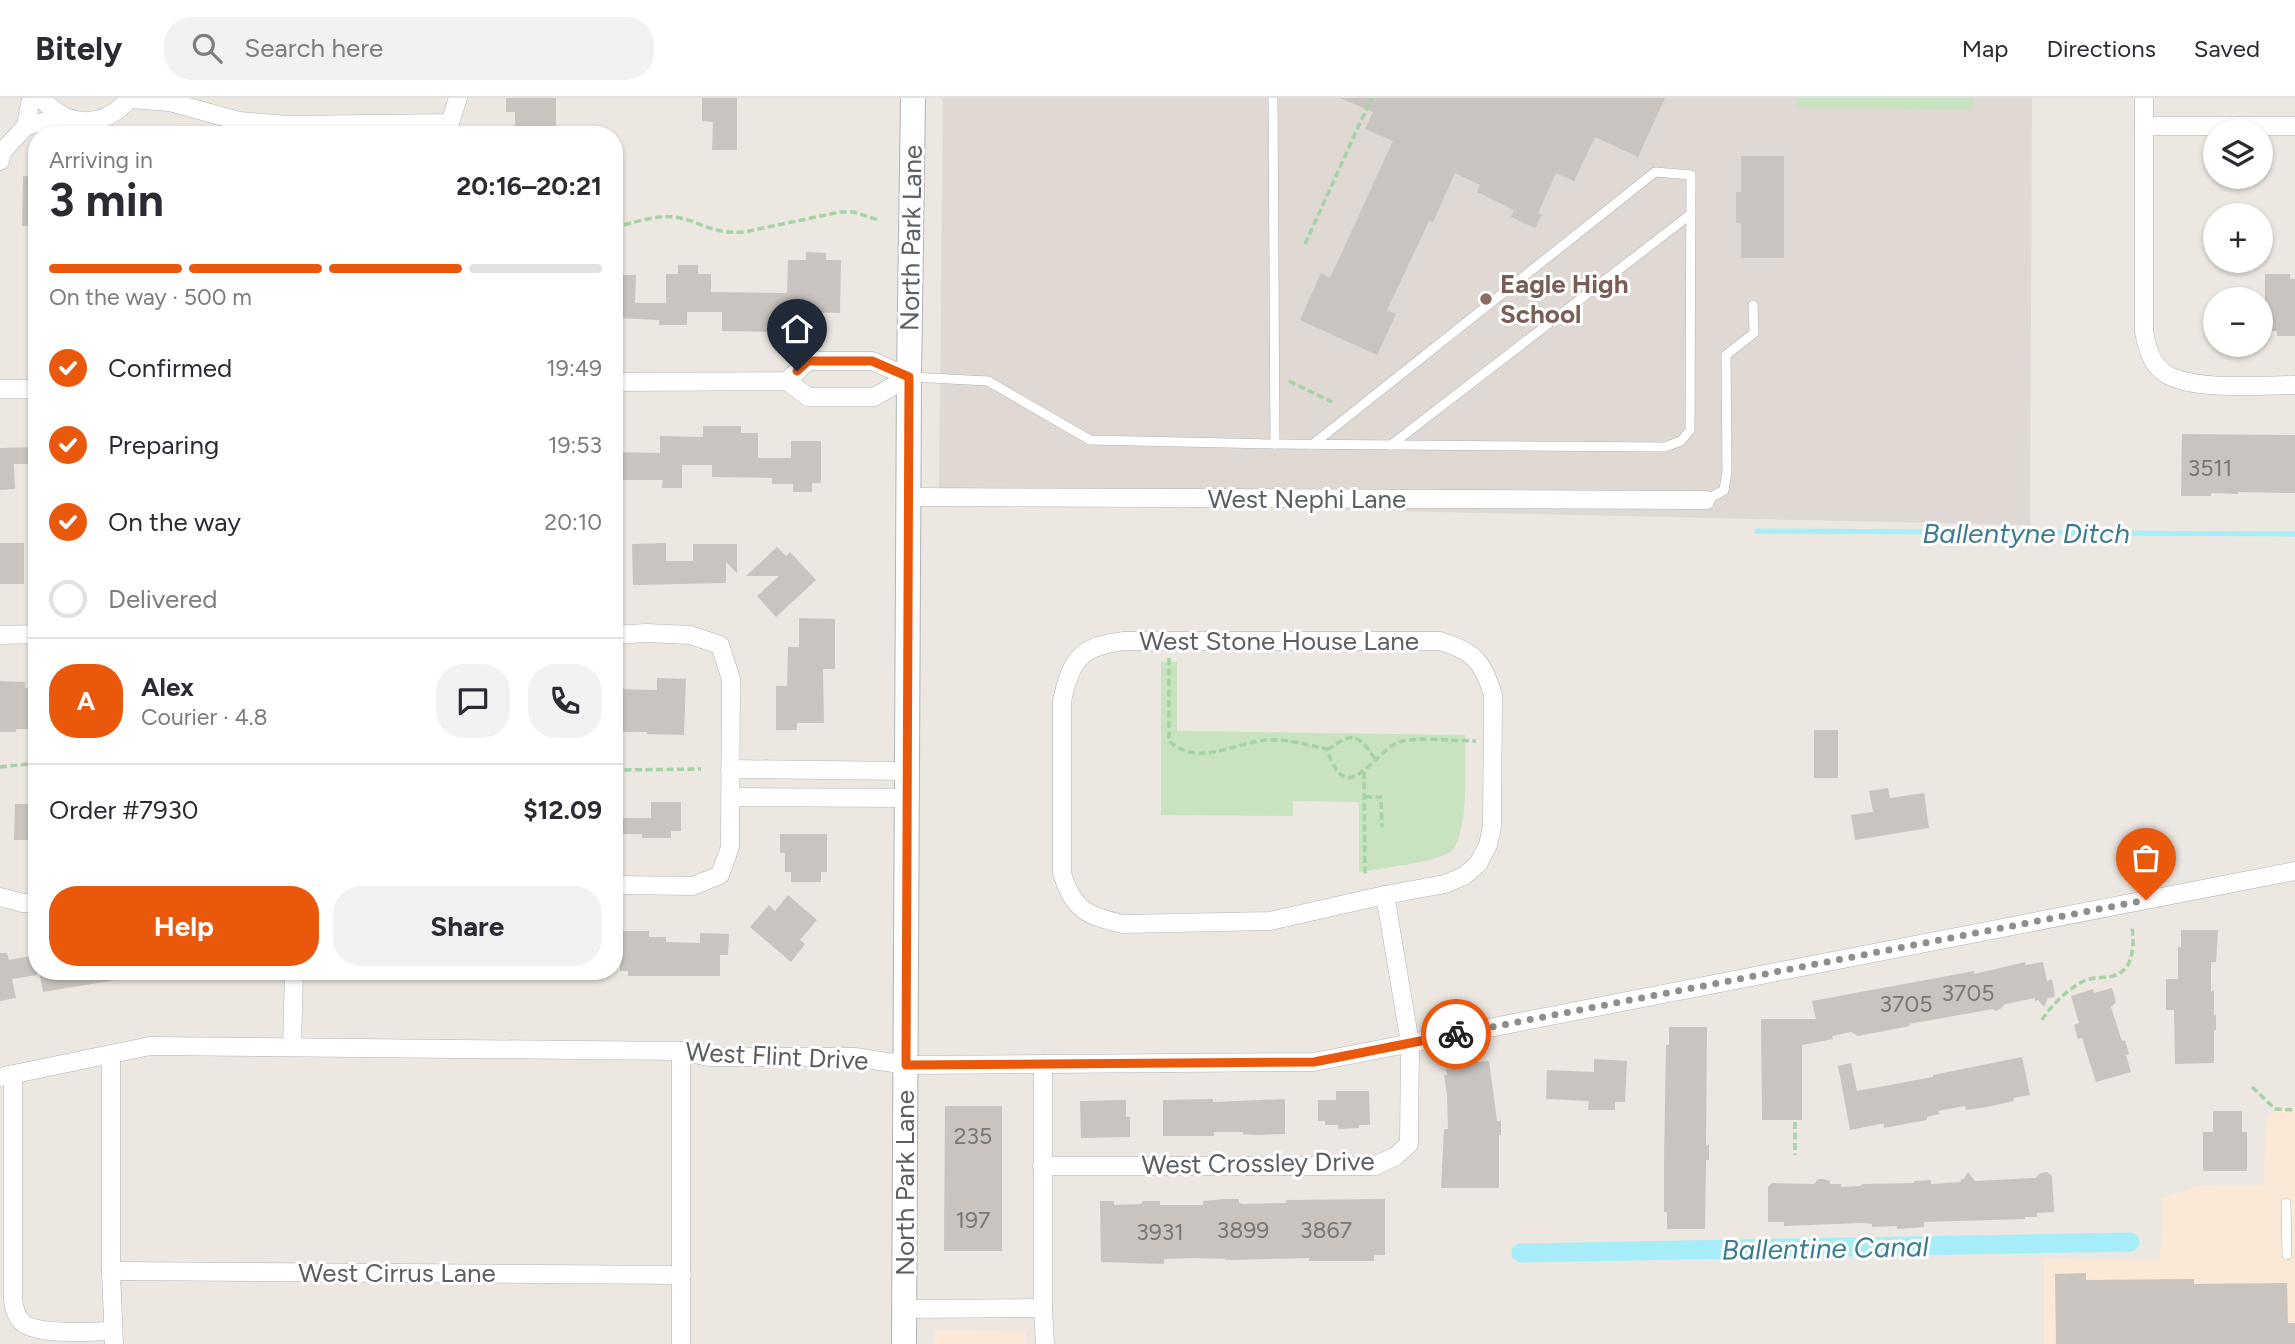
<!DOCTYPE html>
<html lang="en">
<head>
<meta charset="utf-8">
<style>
	:root { --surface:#fff; --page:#f2f2f3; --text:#2b2b33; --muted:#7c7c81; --line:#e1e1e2; --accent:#ea580c }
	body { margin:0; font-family:Figtree,sans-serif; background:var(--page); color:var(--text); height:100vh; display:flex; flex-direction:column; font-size:26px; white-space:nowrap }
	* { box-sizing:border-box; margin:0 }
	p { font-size:23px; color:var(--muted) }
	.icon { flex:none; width:38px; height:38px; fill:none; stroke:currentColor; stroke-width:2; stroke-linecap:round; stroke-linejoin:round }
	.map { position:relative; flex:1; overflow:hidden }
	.side { position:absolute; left:28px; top:28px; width:595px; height:854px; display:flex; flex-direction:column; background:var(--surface); border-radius:28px; box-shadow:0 2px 5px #0004 }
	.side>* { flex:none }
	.controls { position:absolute; left:2203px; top:21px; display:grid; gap:14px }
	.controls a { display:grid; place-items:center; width:70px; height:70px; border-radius:50%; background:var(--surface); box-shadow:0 2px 5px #0004; font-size:35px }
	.pin { position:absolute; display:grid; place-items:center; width:60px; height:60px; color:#fff; margin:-72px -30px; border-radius:50% 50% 50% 0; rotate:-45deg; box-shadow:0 0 7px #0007 }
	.pin .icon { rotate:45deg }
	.courier { position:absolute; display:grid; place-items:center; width:70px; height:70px; margin:-35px; border:5px solid #ea580c; border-radius:50%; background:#fff; color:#222; box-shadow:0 2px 9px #0007 }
	.headline em { font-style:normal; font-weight:700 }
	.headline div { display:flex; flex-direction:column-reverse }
	.headline { display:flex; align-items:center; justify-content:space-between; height:119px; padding:0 21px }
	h1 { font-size:46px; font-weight:700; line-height:52px }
	.bar { display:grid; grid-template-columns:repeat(4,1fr); gap:10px 7px; align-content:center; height:84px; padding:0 21px }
	.bar i { height:9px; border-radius:5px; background:var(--line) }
	.bar .current { background:var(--accent) }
	.bar p { grid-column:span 4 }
	.line { display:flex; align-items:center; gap:18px; padding:0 21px; border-top:2px solid var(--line) }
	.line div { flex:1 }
	.round { display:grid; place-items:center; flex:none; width:74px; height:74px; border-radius:28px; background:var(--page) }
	ol { padding:0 21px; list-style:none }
	li { display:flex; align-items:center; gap:21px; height:77px }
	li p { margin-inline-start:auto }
	li .icon { padding:7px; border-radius:50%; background:var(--accent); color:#fff; stroke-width:4 }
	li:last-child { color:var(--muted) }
	li i { width:38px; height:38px; border:4px solid var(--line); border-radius:50% }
	.action { display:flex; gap:14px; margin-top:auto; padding:14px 21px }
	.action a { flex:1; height:80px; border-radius:28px; background:var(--accent); color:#fff; font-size:28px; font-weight:700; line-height:80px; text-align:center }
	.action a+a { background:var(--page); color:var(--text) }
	header { display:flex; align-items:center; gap:42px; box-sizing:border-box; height:98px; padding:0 35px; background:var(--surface); border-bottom:2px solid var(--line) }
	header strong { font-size:33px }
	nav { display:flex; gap:38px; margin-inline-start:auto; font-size:24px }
	.search { width:490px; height:63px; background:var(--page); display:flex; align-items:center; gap:18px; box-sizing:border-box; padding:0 24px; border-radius:28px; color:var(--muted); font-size:26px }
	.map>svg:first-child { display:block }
	.commercial { fill:#fbe8d7 }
	.education { fill:#dfd8d3 }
	.green { fill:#c9e2bf }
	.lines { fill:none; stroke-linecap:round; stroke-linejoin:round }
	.stream { stroke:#a4edf9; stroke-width:5 }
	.canal { stroke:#a4edf9; stroke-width:19 }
	.building { fill:#c9c4c0 }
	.lane-casing { stroke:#afb4b6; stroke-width:10 }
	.street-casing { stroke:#afb4b6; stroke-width:19 }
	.secondary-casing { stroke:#aeb3b6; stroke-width:26 }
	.path { stroke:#a5d3a3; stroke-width:3.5; stroke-dasharray:7 3.5; stroke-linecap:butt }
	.lane { stroke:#fff; stroke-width:9 }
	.street { stroke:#fff; stroke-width:18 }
	.secondary { stroke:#fff; stroke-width:24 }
	.done { stroke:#8d8f8e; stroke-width:7; stroke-dasharray:0 12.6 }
	.route { stroke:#ea580c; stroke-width:9 }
	.education-dot { fill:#8d6e63; stroke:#fff; stroke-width:2.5 }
	.labels { text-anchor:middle; stroke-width:6; stroke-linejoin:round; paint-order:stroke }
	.number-label { font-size:23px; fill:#767879 }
	.street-label { font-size:26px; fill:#5a5f61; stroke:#fff }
	.education-label { font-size:26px; font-weight:bold; fill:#785e54; stroke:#fff; text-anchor:start }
	.water-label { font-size:28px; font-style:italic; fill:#3b7d90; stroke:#fff }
</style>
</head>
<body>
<header>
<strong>Bitely</strong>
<div class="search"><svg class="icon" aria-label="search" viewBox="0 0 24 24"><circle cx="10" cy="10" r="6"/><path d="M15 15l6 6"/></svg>Search here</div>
<nav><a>Map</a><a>Directions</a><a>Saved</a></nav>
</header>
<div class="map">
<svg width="2295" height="1246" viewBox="0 0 2295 1246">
	<rect width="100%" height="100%" fill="#ece7e1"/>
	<g class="commercial">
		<polygon points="2278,1009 2295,1009 2295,1246 2044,1246 2044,1161 2160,1162 2162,1100 2199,1088 2264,1087 2265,1024"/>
		<polygon points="935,1232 1026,1234 1026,1246 935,1246"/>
	</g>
	<polygon class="education" points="943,0 2032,0 2030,427 939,403"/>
	<g class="green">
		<polygon points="1797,0 1974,0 1974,11 1797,10"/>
		<path d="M1161,564H1177V633L1465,637C1465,660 1470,740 1450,754C1433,765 1382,770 1359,774V704L1293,703V718L1161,717Z"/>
	</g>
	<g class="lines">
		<polyline class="stream" points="1757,433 2295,436"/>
		<polyline class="canal" points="1521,1155 2130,1144"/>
	</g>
	<g class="building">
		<polygon points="506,0 556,0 556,37 515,37 515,14 506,14"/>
		<polygon points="702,0 737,0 737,52 712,52 713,24 702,23"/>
		<polygon points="1340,0 1665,0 1638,59 1595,39 1574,83 1556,75 1538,115 1542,117 1535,130 1511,119 1514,112 1477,94 1480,87 1455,75 1433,124 1429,123 1387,212 1396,216 1377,257 1300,222 1321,175 1330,180 1393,43 1365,31 1373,14"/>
		<polygon points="1741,58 1784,58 1784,160 1741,160 1741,125 1736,125 1736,94 1741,94"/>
		<polygon points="23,78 37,79 37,128 22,128"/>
		<polygon points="806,154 826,155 826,162 841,162 840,215 772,213 772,234 722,233 722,214 687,214 687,227 659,227 659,222 616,220 614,177 636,177 635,205 666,205 666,176 678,176 678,167 698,167 698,176 711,176 711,194 787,195 788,162 806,162"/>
		<polygon points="2265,176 2290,176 2290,181 2295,181 2295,238 2277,238 2277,233 2265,233"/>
		<polygon points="703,328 741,328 741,335 758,335 758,360 791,360 791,343 821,343 821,385 812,385 812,394 793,394 793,386 772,386 772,380 712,379 712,367 682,367 682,390 662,390 663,382 614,382 614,354 660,355 660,338 703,339"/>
		<polygon points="2182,336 2295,337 2295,395 2238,394 2238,396 2211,395 2211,398 2181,398"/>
		<polygon points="37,349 37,366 14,366 15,391 0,392 0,350"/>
		<rect x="0" y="445" width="24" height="41"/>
		<polygon points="666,445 666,463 693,463 693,446 737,446 737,475 726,464 726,485 633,487 632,446"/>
		<polygon points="777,449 786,458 790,454 816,482 776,519 757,498 779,478 746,478"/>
		<polygon points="799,520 835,521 835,571 823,571 824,625 797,625 797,632 776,632 776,588 787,588 788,549 799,549"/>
		<polygon points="657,580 686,581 684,637 647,636 647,634 614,634 614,591 657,592"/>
		<polygon points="0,583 25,584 25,590 37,591 37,625 30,625 30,631 16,631 16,634 0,634"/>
		<rect x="1814" y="632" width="24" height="48"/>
		<polygon points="1888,690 1890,700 1924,695 1929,730 1855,742 1851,717 1873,714 1869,693"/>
		<polygon points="651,704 681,704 681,733 671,733 671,740 642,740 642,736 614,736 614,720 651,720"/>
		<polygon points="15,706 37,706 37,742 14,742"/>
		<polygon points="780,736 827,736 827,774 821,774 821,784 791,784 791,774 785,774 785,755 780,755"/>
		<polygon points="788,797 817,822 800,842 805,846 791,864 750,829 769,807 775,813"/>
		<polygon points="2181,832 2218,832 2216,864 2211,864 2211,893 2214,893 2214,917 2216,917 2216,932 2214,932 2214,965 2175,966 2174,912 2166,912 2166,881 2178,881 2178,849 2181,849"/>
		<polygon points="620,833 649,833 649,839 666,839 666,844 700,845 700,835 729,836 728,857 720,857 720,878 628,878 628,873 620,873"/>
		<polygon points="0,855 7,855 9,862 37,857 37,877 12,881 16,900 0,903"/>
		<polygon points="2025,864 2026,867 2043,864 2047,883 2052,881 2055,899 2048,900 2044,909 2038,902 2035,903 2035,900 2005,906 2000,911 1995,913 1993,911 1909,926 1910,928 1858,938 1851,934 1832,938 1833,941 1802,947 1802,1022 1762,1022 1761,921 1816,921 1812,903 1974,873 1974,876"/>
		<polygon points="39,873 121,873 122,881 43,894"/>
		<polygon points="2112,890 2116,904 2111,909 2122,943 2125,942 2129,956 2126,957 2131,974 2096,984 2082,940 2078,941 2074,927 2079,925 2071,898 2093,891 2094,895"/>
		<polygon points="1669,929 1707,929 1706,1047 1709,1047 1709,1062 1706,1062 1705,1131 1667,1131 1667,1114 1664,1114 1664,1065 1666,947 1669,947"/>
		<polygon points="2022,959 2030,997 2013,1000 2014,1003 1987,1009 1966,1012 1965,1008 1938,1013 1939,1016 1927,1019 1927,1022 1884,1030 1884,1026 1880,1026 1850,1032 1838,968 1851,965 1857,993 1933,979 1933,977"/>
		<polygon points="1594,961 1627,963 1625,1004 1615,1004 1615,1012 1588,1012 1589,1003 1546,1001 1547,972 1594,974"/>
		<polygon points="1489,963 1497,1023 1501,1023 1501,1037 1499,1037 1499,1090 1441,1090 1444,1031 1448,1031 1447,997 1444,977 1447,977 1446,971 1461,969 1461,966"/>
		<polygon points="1336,993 1369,993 1370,1027 1359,1027 1359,1030 1338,1031 1338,1027 1325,1027 1325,1023 1318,1023 1318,1002 1336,1002"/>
		<polygon points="1213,1001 1213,1004 1285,1001 1285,1036 1253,1037 1243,1036 1243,1034 1214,1034 1214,1038 1163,1038 1163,1002"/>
		<polygon points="1126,1002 1126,1019 1130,1019 1130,1039 1081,1040 1080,1003"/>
		<polygon points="945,1008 1002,1008 1002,1153 944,1153"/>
		<polygon points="2213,1013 2242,1013 2242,1034 2247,1034 2247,1073 2203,1073 2203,1034 2213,1034"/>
		<polygon points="1968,1074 1975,1083 2036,1080 2040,1075 2047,1074 2052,1078 2054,1114 2037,1115 2037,1119 2025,1119 2025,1121 1924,1124 1924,1129 1897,1131 1897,1128 1872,1129 1872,1126 1862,1125 1784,1128 1784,1124 1768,1124 1768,1089 1772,1085 1814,1086 1818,1081 1824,1081 1830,1083 1830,1086 1841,1086 1841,1089 1860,1088 1863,1086 1914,1085 1914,1083 1931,1082 1931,1086 1961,1084 1961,1081 1964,1081"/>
		<polygon points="1224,1101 1239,1101 1239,1105 1243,1106 1286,1105 1286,1102 1385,1101 1385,1157 1374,1157 1374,1163 1309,1163 1309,1160 1226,1162 1225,1161 1195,1160 1164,1161 1164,1166 1101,1164 1100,1103 1114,1103 1114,1107 1142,1106 1142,1103 1160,1103 1160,1107 1203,1107 1203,1103"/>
		<polygon points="2086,1175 2086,1182 2194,1181 2194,1186 2287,1185 2288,1225 2295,1225 2295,1246 2056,1246 2055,1176"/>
	</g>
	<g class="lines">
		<defs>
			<g id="lane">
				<polyline points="911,279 988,283 1090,342 1275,346 1273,0"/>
				<path d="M1275,346C1405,347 1535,348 1665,349L1681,343L1690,332L1691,77L1655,74L1312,347"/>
				<polyline points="1391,347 1691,116"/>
				<polyline points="1706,402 1724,392 1727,373 1726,257 1754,235 1753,207"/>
				<polyline points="2286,1105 2287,1157"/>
			</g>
			<g id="street">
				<path d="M41,0C69,31 103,31 130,0"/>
				<path d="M2144,0V234C2147,248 2150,263 2162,273C2186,294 2262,287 2295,287"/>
				<polyline points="130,1 170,4 239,23 288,27 450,25 458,0"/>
				<polyline points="26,28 64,19"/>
				<polyline points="2144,28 2295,28"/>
				<polyline points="0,63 2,54 26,28 31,0"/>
				<polyline points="614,284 787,283 808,299 874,299 909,279 872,263 808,263 787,283"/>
				<polyline points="0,291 37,291"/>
				<polyline points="909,399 1706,402"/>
				<polyline points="0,537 37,536"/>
				<polyline points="614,537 646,535 690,537 720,547 731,581 730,749 720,777 693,788 614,787"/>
				<path d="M1124,543H1440C1473,553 1483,563 1493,597L1492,729L1488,747L1478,766L1464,778L1445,786L1385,797L1270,823L1123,826C1087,818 1073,812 1062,775V603C1071,561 1081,548 1124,543Z"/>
				<polyline points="730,671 908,673"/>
				<polyline points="730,699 907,700"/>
				<polyline points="0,799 23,805 37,805"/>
				<polyline points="292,949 294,873"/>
				<polyline points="681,953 681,1246"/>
				<polyline points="111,956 111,1173 114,1246"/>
				<polyline points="1043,966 1043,1210 1045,1246"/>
				<path d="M13,976V1201C14,1208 15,1216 20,1222C33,1239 91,1233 112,1233"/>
				<polyline points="0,979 150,948 681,953 709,959 855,959 906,967 1314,964 2295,773"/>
				<polyline points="1042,1068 1375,1068 1396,1058 1409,1046 1410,945 1385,797"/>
				<polyline points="111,1173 682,1177"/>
				<polyline points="904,1211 1043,1210"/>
			</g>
			<polyline id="secondary" points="904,1246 909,279 913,0"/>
		</defs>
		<use href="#lane" class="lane-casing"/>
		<use href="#street" class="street-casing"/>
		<use href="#secondary" class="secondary-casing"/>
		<g class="path">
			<path d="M614,129C634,125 660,115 680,120C706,126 713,136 744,134L840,114H854L878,122"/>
			<polyline points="1305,146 1371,1 1369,0"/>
			<polyline points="1289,283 1332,304"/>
			<path d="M1169,560V643C1198,670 1235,644 1268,642C1287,641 1307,647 1327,651C1348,717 1375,648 1403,643C1421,639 1456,643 1476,643"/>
			<path d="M1327,651C1334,649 1336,645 1343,642C1359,633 1368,652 1376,662"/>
			<polyline points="0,669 37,665"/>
			<polyline points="614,672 701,671"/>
			<polyline points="1364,674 1365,776"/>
			<polyline points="1365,699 1381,699 1382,729"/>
			<path d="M2042,922C2050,908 2071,888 2086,882C2095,879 2104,880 2113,878C2135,872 2134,846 2132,828"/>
			<polyline points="2252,989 2275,1011 2295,1012"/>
			<polyline points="1795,1024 1795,1057"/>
		</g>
		<use href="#lane" class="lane"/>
		<use href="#street" class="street"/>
		<use href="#secondary" class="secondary"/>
	</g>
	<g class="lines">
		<polyline class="done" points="1456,936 2146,802"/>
		<polyline class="route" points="797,273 808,263 872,263 909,279 906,967 1314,964 1456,936"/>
	</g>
	<circle class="education-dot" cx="1486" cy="201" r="7"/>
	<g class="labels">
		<g class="number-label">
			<text x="2210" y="378">3511</text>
			<text x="1968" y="903">3705</text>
			<text x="1906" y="914">3705</text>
			<text x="973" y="1046">235</text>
			<text x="973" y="1130">197</text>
			<text x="1243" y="1140">3899</text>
			<text x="1326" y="1140">3867</text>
			<text x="1160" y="1142">3931</text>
		</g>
		<g class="street-label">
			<text transform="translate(911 140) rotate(-89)" y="9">North Park Lane</text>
			<text x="1307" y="410">West Nephi Lane</text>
			<text x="1279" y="552">West Stone House Lane</text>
			<text transform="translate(777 958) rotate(3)" y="9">West Flint Drive</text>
			<text transform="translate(1258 1065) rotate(-1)" y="9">West Crossley Drive</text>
			<text transform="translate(905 1085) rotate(-90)" y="9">North Park Lane</text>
			<text x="397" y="1184">West Cirrus Lane</text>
		</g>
		<g class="education-label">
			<text x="1500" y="195">Eagle High<tspan x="1500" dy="30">School</tspan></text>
		</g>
		<g class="water-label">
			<text x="2026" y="445">Ballentyne Ditch</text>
			<text transform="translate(1825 1150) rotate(-1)" y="10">Ballentine Canal</text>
		</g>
	</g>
</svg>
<div class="controls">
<a><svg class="icon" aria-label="layers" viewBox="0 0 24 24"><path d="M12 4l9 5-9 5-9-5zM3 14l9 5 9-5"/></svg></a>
<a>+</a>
<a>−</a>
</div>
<div class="pin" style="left:2146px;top:802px;background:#ea580c"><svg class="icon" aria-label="bag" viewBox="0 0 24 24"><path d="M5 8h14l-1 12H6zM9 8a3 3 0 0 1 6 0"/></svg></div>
<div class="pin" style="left:797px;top:273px;background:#1f2937"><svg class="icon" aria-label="home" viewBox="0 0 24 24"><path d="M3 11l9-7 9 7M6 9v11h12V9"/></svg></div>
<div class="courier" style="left:1456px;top:936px"><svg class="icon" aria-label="bike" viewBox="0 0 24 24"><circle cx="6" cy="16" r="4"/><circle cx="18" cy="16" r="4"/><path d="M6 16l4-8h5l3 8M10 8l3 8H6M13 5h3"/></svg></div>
<section class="side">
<div class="headline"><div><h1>3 min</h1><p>Arriving in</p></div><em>20:16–20:21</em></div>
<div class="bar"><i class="current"></i><i class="current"></i><i class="current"></i><i></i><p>On the way · 500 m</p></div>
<ol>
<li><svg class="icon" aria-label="check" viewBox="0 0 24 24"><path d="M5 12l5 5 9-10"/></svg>Confirmed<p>19:49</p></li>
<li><svg class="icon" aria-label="check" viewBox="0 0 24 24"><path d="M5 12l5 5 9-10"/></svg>Preparing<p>19:53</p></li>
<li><svg class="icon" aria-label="check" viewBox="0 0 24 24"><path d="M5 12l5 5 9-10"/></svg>On the way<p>20:10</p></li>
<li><i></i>Delivered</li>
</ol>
<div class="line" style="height:126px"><b class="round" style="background:var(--accent);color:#fff">A</b><div><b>Alex</b><p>Courier · 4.8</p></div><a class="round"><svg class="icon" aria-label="chat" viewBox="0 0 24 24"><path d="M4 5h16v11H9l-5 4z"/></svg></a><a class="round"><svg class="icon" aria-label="phone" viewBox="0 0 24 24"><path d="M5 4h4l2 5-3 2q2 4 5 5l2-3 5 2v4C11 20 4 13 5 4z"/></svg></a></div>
<div class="line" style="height:91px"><div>Order #7930</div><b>$12.09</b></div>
<div class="action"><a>Help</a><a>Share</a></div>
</section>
</div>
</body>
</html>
